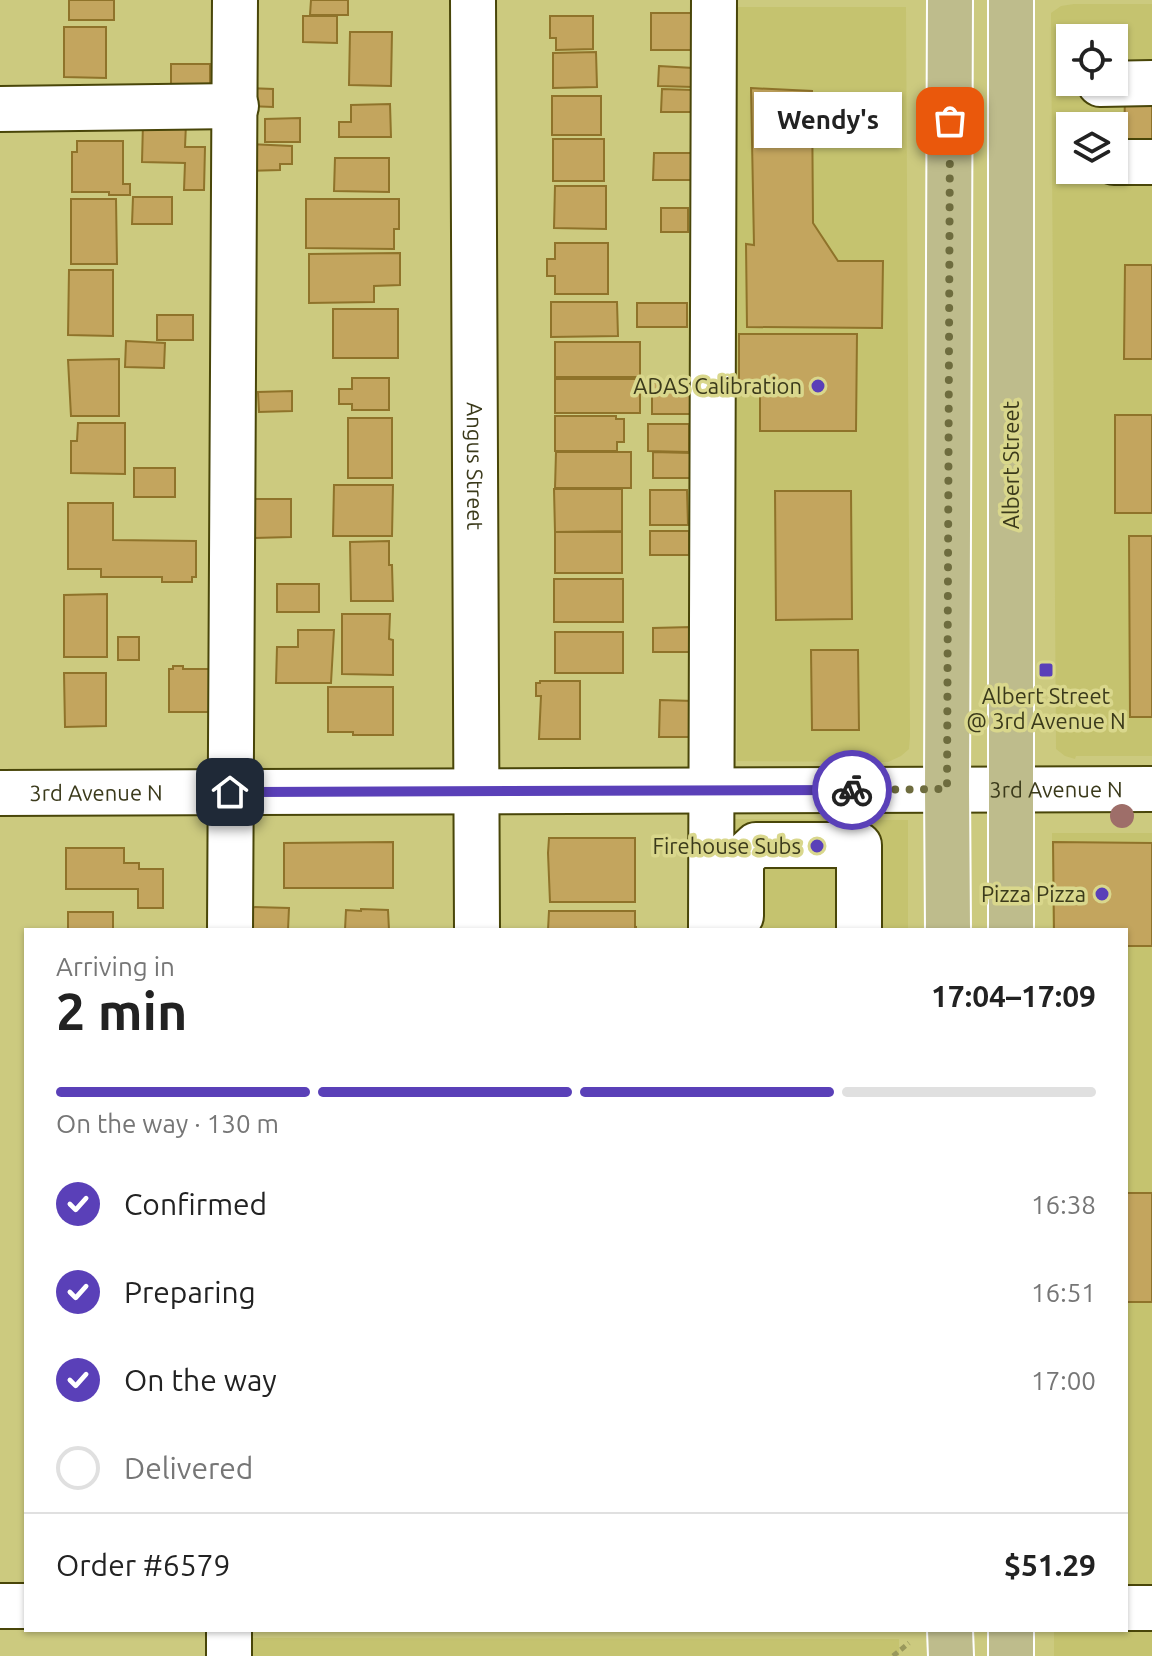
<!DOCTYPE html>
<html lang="en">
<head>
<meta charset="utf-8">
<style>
	:root { --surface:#fff; --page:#f2f2f2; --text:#222; --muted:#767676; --line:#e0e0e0; --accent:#5a40b8 }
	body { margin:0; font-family:Ubuntu,sans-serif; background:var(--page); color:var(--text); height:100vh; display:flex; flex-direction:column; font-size:30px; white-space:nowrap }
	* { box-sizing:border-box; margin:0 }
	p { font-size:26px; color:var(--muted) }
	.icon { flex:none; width:44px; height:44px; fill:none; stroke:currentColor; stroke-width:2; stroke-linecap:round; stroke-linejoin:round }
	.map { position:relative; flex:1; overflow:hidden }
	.drawer { position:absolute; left:24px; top:928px; width:1104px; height:704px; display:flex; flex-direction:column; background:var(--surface); border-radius:0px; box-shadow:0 2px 6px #0004 }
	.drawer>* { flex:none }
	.controls { position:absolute; left:1056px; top:24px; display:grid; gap:16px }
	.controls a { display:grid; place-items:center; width:72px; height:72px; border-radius:0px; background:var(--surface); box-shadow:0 2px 6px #0004; font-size:40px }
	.pin { position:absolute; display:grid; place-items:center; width:68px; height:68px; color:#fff; margin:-34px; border-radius:16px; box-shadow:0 4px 12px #0006 }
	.courier { position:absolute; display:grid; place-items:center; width:80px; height:80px; margin:-40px; border:6px solid #5a40b8; border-radius:50%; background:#fff; color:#222; box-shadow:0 2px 10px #0007 }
	.bubble { position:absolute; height:56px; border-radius:0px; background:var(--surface); box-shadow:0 2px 6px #0004; font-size:26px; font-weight:700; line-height:56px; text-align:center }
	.overview em { font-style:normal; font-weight:700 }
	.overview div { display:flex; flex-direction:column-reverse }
	.overview { display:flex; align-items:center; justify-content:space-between; height:136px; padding:0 32px }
	h1 { font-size:52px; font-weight:700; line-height:60px }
	.bar { display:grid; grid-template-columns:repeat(4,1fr); gap:12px 8px; align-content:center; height:96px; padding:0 32px }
	.bar i { height:10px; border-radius:6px; background:var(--line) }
	.bar .selected { background:var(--accent) }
	.bar p { grid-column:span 4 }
	.line { display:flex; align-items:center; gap:20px; padding:0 32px; border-top:2px solid var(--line) }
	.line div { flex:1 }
	ol { padding:0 32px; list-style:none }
	li { display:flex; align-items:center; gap:24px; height:88px }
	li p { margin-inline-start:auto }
	li .icon { padding:8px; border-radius:50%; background:var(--accent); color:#fff; stroke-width:4 }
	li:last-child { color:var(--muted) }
	li i { width:44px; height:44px; border:4px solid var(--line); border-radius:50% }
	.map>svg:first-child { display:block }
	.built { fill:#c5c36f; fill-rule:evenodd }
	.building { fill:#c3a55e; stroke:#8f732a; stroke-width:2 }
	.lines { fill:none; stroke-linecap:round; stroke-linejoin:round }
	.minor-casing { stroke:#494609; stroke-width:48 }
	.major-casing { stroke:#fff; stroke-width:48 }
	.path { stroke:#99985c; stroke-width:5; stroke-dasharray:6 4; stroke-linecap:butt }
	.minor { stroke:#fff; stroke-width:44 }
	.major { stroke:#bebc8c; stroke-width:44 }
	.tree { fill:#9e6e69 }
	.done { stroke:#6e6c3e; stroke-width:8; stroke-dasharray:0 14.4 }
	.route { stroke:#5a40b8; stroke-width:10 }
	.poi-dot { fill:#5a40b8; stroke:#d9d78c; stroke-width:3 }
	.labels { text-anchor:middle; stroke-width:7; stroke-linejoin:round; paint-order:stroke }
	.poi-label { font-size:22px; fill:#3b3a1b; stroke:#d9d78c; text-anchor:end }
	.street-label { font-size:22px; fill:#3b3a1b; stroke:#d9d78c }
</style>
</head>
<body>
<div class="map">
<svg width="1152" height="1656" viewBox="0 0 1152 1656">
	<rect width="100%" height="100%" fill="#ccca7f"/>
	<g class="built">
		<path d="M1074,4H1152V756H1076L1075,759L1065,756L1056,749L1051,13L1061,6ZM1070,38H1114V82H1070ZM1070,126H1114V170H1070Z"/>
		<polygon points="737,7 906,7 910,736 909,749 901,756 888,762 737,761"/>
		<polygon points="724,819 908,820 908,930 724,930"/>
		<polygon points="1052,833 1152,833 1152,1656 1054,1656 1054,1630 1126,1630 1126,930 1052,930"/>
		<polygon points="239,1638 899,1639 899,1656 239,1656"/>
	</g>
	<g class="building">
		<rect x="69" y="0" width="45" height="20"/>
		<polygon points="311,0 348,0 348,15 310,15"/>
		<rect x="651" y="13" width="44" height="37"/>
		<polygon points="303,16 337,16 337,43 303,42"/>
		<polygon points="550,16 593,16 593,49 556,50 556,38 550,38"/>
		<polygon points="64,27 106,27 106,78 64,77"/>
		<polygon points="350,32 392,32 391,86 349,85"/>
		<polygon points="596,52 597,87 553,88 553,53"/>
		<rect x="171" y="64" width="39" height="28"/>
		<polygon points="659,66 693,68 693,87 658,86"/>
		<polygon points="248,88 273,89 273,107 248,106"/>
		<polygon points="751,88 812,91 813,223 838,261 883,261 882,328 747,327 746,244 754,245"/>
		<polygon points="662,89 693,90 692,112 661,112"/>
		<polygon points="1125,93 1152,93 1152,150 1124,150"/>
		<rect x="552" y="96" width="49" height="39"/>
		<polygon points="390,104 391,137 339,137 339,122 351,122 351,105"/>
		<polygon points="300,118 300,142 265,142 265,119"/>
		<polygon points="143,123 186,124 185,147 205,147 204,190 184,190 185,163 142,162"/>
		<rect x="553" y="139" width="51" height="42"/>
		<polygon points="77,141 123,141 123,184 130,184 130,195 109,195 109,192 72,192 72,152 77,152"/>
		<polygon points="247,144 292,146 292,164 280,164 280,170 247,171"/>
		<polygon points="654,153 691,153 691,180 653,180"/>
		<polygon points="335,158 389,158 389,192 334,191"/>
		<polygon points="555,186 606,186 606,229 554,228"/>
		<polygon points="133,197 172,197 172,224 132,224"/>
		<polygon points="71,199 116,199 117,264 71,264"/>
		<polygon points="306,199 399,199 399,229 394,229 394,249 306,248"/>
		<rect x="661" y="208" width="27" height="24"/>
		<polygon points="555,243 608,243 608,294 555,294 555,276 547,276 547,259 555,259"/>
		<polygon points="400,253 400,285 374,286 374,302 309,303 309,254"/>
		<polygon points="1125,265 1152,265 1152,359 1124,359"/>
		<polygon points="69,270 113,270 113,336 68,335"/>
		<polygon points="551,302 617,302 618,336 551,337"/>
		<rect x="637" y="303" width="50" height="24"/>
		<rect x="333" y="309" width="65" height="49"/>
		<rect x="157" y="315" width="36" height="25"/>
		<polygon points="739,334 857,334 856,431 760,431 760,388 739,388"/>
		<polygon points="126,341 165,343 164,368 125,367"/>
		<rect x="555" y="342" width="85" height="35"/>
		<polygon points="119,359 119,416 71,416 68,360"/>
		<polygon points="352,378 389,378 389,410 352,410 352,404 339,404 339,389 352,389"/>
		<rect x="555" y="379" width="85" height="34"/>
		<rect x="652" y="383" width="39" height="31"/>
		<polygon points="292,391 292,411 259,412 258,392"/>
		<rect x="1115" y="415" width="37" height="98"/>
		<polygon points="555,416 616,416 616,419 624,419 624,442 617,442 617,451 555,451"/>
		<rect x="348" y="418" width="44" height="60"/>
		<polygon points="78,423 125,423 125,474 71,473 71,441 77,441"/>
		<polygon points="648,424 689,424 689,452 648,451"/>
		<polygon points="556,452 631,452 631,488 555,488"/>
		<polygon points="653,452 691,453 691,478 653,478"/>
		<rect x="134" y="468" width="41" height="29"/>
		<polygon points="334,485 393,485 392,536 333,536"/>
		<polygon points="554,489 622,489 622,531 555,532"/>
		<polygon points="650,490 687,490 688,525 650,525"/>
		<polygon points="775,491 851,491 852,619 776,620"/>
		<polygon points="249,499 291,499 291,537 250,538"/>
		<polygon points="68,503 113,503 113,540 196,541 196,577 192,577 192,582 162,582 162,577 101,577 101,569 68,569"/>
		<rect x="650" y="531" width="39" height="24"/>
		<rect x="555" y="532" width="67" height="41"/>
		<polygon points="1129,536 1152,536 1152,717 1130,717"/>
		<polygon points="389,541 389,565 392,565 393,601 351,601 350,542"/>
		<rect x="554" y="579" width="69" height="43"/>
		<rect x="277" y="584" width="42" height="28"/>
		<polygon points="107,594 107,657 64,657 64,595"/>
		<polygon points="342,614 390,614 389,639 393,640 393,675 342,674"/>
		<polygon points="691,627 691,652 653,652 653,628"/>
		<polygon points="298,630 334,630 331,683 276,683 277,647 298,647"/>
		<rect x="555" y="632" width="68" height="41"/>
		<rect x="118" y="637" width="21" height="23"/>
		<polygon points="811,650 858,650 859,730 812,730"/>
		<polygon points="173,666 183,666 183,669 211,669 211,712 169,712 169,669 173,669"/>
		<polygon points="64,673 106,673 106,726 65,727"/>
		<polygon points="540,681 580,681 580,739 539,739 541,696 536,696 536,683 540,683"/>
		<polygon points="328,687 393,687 393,735 353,735 353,732 328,732"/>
		<polygon points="660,700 693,701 692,737 659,737"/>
		<polygon points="549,838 635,838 635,902 550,902 548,853"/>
		<polygon points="393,842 393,888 284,888 284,843"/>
		<polygon points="1053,842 1152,843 1152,946 1126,946 1126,930 1054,930"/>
		<polygon points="66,848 124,848 124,863 139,863 139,869 163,869 163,908 138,908 138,889 66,889"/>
		<polygon points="251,907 289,908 288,930 251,930"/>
		<polygon points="361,909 388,910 389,930 345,930 346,910 361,911"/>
		<polygon points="549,911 635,911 635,927 636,927 636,930 548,930"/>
		<rect x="68" y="912" width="45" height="18"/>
		<rect x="1126" y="1193" width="26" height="109"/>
	</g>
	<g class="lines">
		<defs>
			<g id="minor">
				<path id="s1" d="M473,0L477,930"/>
				<polyline points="1100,84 1152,83"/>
				<polyline points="0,109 236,106"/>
				<polyline points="1114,162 1152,162"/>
				<path id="s2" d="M0,793L1152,789"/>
				<polyline points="741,916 741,859 756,845 859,845 859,930"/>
				<polyline points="230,930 235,0"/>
				<polyline points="711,930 714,0"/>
				<polyline points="0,1606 26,1606"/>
				<polyline points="1126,1608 1152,1608"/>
				<polyline points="229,1630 229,1656"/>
			</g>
			<g id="major">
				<polyline points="1011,0 1011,930"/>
				<polyline points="948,930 947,789 950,0"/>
				<polyline points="950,1630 951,1656"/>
				<polyline points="1011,1630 1011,1656"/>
			</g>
		</defs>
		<use href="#minor" class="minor-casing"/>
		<use href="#major" class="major-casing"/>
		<polyline class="path" points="893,1656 909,1643"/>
		<use href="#minor" class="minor"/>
		<use href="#major" class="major"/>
	</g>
	<circle class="tree" cx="1122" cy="816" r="12"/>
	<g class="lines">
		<polyline class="done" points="852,790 947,789 950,121"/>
		<polyline class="route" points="230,792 852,790"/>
	</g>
	<g class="poi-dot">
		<circle cx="818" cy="386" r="8"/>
		<rect x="1038" y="662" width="16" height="16" rx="4"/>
		<circle cx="817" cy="846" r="8"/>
		<circle cx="1102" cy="894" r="8"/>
	</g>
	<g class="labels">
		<g class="poi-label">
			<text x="802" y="394">ADAS Calibration</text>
			<text x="1046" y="704" text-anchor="middle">Albert Street<tspan x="1046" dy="25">@ 3rd Avenue N</tspan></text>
			<text x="801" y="854">Firehouse Subs</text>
			<text x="1086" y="902">Pizza Pizza</text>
		</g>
		<g class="street-label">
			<text dy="8" stroke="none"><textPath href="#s1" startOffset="466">Angus Street</textPath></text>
			<text transform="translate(1011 465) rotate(-90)" y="8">Albert Street</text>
			<text dy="8" stroke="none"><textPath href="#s2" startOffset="1056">3rd Avenue N</textPath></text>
			<text dy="8" stroke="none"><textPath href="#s2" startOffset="96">3rd Avenue N</textPath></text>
		</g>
	</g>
</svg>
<div class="controls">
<a><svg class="icon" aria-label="locate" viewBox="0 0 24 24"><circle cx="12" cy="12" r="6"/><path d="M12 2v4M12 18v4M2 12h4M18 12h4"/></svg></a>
<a><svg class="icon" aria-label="layers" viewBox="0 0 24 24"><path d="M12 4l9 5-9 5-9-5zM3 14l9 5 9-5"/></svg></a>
</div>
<div class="pin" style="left:950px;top:121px;background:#ea580c"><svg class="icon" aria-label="bag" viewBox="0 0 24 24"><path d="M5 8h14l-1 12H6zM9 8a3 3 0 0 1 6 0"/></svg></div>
<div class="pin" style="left:230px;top:792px;background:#1f2937"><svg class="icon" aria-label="home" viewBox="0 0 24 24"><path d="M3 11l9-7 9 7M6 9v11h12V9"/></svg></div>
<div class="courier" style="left:852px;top:790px"><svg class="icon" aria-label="bike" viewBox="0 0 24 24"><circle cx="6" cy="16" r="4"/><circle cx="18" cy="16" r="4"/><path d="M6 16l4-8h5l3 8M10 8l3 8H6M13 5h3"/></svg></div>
<div class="bubble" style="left:754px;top:92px;width:148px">Wendy's</div>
<section class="drawer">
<div class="overview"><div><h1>2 min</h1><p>Arriving in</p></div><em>17:04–17:09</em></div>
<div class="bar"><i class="selected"></i><i class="selected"></i><i class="selected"></i><i></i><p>On the way · 130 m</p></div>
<ol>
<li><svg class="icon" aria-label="check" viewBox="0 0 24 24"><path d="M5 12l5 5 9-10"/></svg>Confirmed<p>16:38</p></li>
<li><svg class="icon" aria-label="check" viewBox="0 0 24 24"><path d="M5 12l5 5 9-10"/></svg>Preparing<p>16:51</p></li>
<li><svg class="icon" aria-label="check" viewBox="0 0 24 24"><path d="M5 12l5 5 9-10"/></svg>On the way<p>17:00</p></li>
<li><i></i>Delivered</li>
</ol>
<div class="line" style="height:104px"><div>Order #6579</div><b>$51.29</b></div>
</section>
</div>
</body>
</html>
